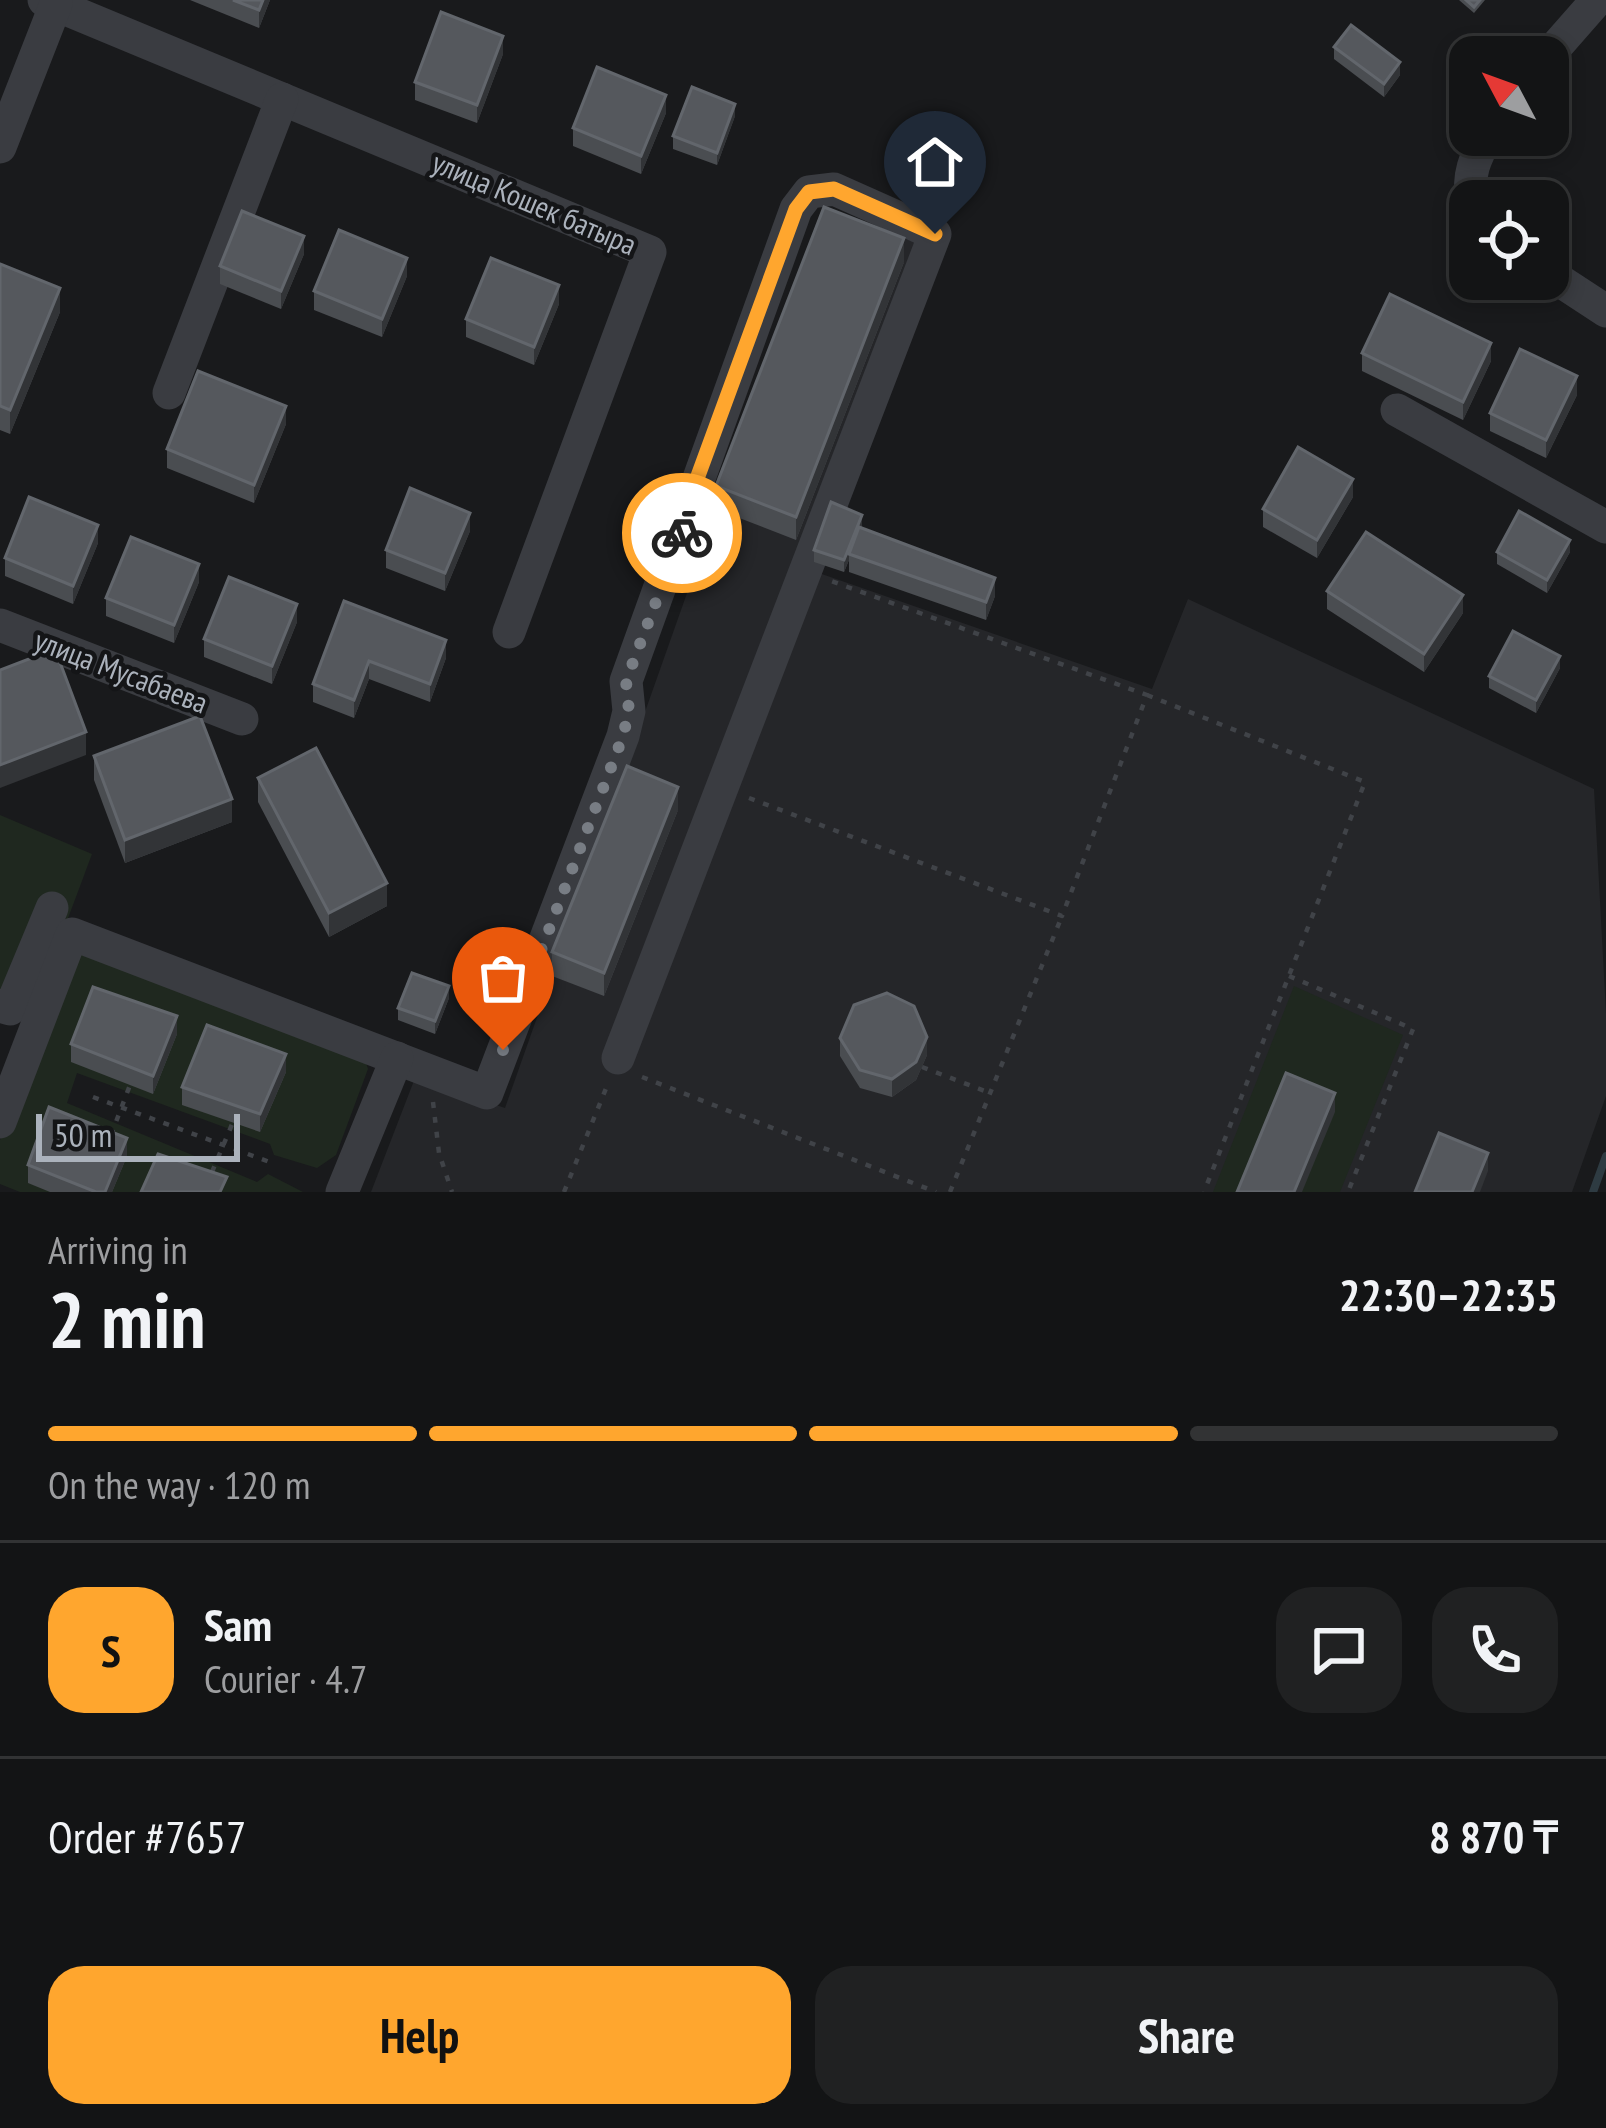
<!DOCTYPE html>
<html lang="en">
<head>
<meta charset="utf-8">
<style>
	:root { --surface:#131415; --page:#202122; --text:#f1f3f6; --muted:#9d9ea0; --line:#323334; --accent:#ffa62e }
	body { margin:0; font-family:"PT Sans Narrow",sans-serif; background:var(--page); color:var(--text); height:100vh; display:flex; flex-direction:column; font-size:45px; white-space:nowrap }
	* { box-sizing:border-box; margin:0 }
	p { font-size:39px; color:var(--muted) }
	.icon { flex:none; width:66px; height:66px; fill:none; stroke:currentColor; stroke-width:2; stroke-linecap:round; stroke-linejoin:round }
	.map { position:relative; height:1192px; overflow:hidden }
	.details { display:flex; flex-direction:column; background:var(--surface); flex:1 }
	.details>* { flex:none }
	.needle { width:78px; rotate:311deg }
	.tools { position:absolute; left:1449px; top:36px; display:grid; gap:24px }
	.tools a { display:grid; place-items:center; width:120px; height:120px; border-radius:24px; background:var(--surface); box-shadow:0 6px 18px #0003,0 0 0 3px var(--line); font-size:60px }
	.scale { position:absolute; left:36px; bottom:30px; width:204px; box-sizing:border-box; padding-left:12px; border:6px solid #abb2bc; border-top:0; font-size:33px; line-height:42px; white-space:nowrap; color:#abb2bc; -webkit-text-stroke:9px #141517; paint-order:stroke }
	.pin { position:absolute; display:grid; place-items:center; width:102px; height:102px; color:#fff; margin:-123px -51px; border-radius:50% 50% 50% 0; rotate:-45deg; box-shadow:0 0 12px #0007 }
	.pin .icon { rotate:45deg }
	.courier { position:absolute; display:grid; place-items:center; width:120px; height:120px; margin:-60px; border:9px solid #ffa62e; border-radius:50%; background:#fff; color:#222; box-shadow:0 3px 15px #0007 }
	.summary em { font-style:normal; font-weight:700 }
	.summary div { display:flex; flex-direction:column-reverse }
	.summary { display:flex; align-items:center; justify-content:space-between; height:204px; padding:0 48px }
	h1 { font-size:78px; font-weight:700; line-height:90px }
	.bar { display:grid; grid-template-columns:repeat(4,1fr); gap:18px 12px; align-content:center; height:144px; padding:0 48px }
	.bar i { height:15px; border-radius:9px; background:var(--line) }
	.bar .on { background:var(--accent) }
	.bar p { grid-column:span 4 }
	.line { display:flex; align-items:center; gap:30px; padding:0 48px; border-top:3px solid var(--line) }
	.line div { flex:1 }
	.round { display:grid; place-items:center; flex:none; width:126px; height:126px; border-radius:36px; background:var(--page) }
	.button { display:flex; gap:24px; margin-top:auto; padding:24px 48px }
	.button a { flex:1; height:138px; border-radius:36px; background:var(--accent); color:#111; font-size:48px; font-weight:700; line-height:138px; text-align:center }
	.button a+a { background:var(--page); color:var(--text) }
	.map>svg:first-child { display:block }
	.built { fill:#252629 }
	.green { fill:#1f281f }
	.lines { fill:none; stroke-linecap:round; stroke-linejoin:round }
	.stream { stroke:#2e3b42; stroke-width:8 }
	.path { stroke:#404348; stroke-width:4.5; stroke-dasharray:6 9; stroke-linecap:butt }
	.minor { stroke:#3a3c41; stroke-width:33 }
	.wall { fill:#4a4d51 }
	.shaded-wall { fill:#323437 }
	.building { fill:#55585d; stroke:#62666c; stroke-width:3 }
	.done { stroke:#787d84; stroke-width:12; stroke-dasharray:0 21.6 }
	.route { stroke:#ffa62e; stroke-width:15 }
	.labels { text-anchor:middle; stroke-width:9; stroke-linejoin:round; paint-order:stroke }
	.street-label { font-size:30px; fill:#abb2bc; stroke:#141517 }
</style>
</head>
<body>
<div class="map">
<svg width="1606" height="1192" viewBox="0 0 1606 1192">
	<rect width="100%" height="100%" fill="#191a1c"/>
	<polygon class="built" points="821,214 919,243 793,564 1152,689 1188,599 1594,789 1606,1013 1606,1096 1572,1192 371,1192 415,1078 505,1108"/>
	<g class="green">
		<polygon points="0,815 92,854 33,1012 0,1002"/>
		<polygon points="89,948 362,1051 368,1069 336,1155 317,1168 274,1155 270,1144 77,1073 67,1103 257,1182 268,1174 303,1192 20,1192 0,1184 0,1140 75,958"/>
		<polygon points="1294,986 1403,1035 1340,1192 1213,1192"/>
	</g>
	<g class="lines">
		<polyline class="stream" points="1593,1192 1606,1156"/>
		<g class="path">
			<polyline points="1147,695 1365,782 1204,1192"/>
			<polyline points="749,798 1062,916 1147,695 831,581"/>
			<polyline points="1289,976 1413,1029 1348,1192"/>
			<polyline points="922,1067 990,1093"/>
			<polyline points="642,1077 936,1192"/>
			<polyline points="93,1097 275,1164"/>
			<polyline points="433,1102 439,1153 452,1192"/>
			<polyline points="111,1135 130,1085"/>
			<polyline points="212,1172 233,1122"/>
			<polyline points="564,1192 607,1086"/>
			<polyline points="950,1192 1062,916"/>
		</g>
		<g class="minor">
			<polyline points="44,0 650,252 509,632"/>
			<polyline points="1547,57 1597,0"/>
			<polyline points="0,147 56,4"/>
			<path d="M1472,201C1467,176 1475,157 1488,135"/>
			<polyline points="1548,273 1606,311"/>
			<polyline points="169,393 282,99"/>
			<polyline points="1397,410 1606,527"/>
			<polyline points="0,625 242,719"/>
			<polyline points="0,1006 10,1009 52,908"/>
			<polyline points="0,1122 72,934 487,1093 623,736 629,711 626,681 796,209 809,192 834,189 935,234 618,1058"/>
			<polyline points="342,1192 397,1058"/>
		</g>
	</g>
	<g class="wall">
		<polygon points="190,0 270,0 259,28"/>
		<polygon points="1459,0 1485,0 1474,13"/>
		<polygon points="1334,47 1400,75 1384,97 1334,59"/>
		<polygon points="503,54 477,123 415,100 415,82"/>
		<polygon points="666,113 641,174 573,146 573,128"/>
		<polygon points="735,116 717,165 673,149 673,136"/>
		<polygon points="304,254 281,309 220,284 220,266"/>
		<polygon points="904,262 796,540 716,509 716,486"/>
		<polygon points="0,264 60,312 10,434 0,430"/>
		<polygon points="407,276 382,337 314,310 314,291"/>
		<polygon points="559,304 534,365 466,337 466,319"/>
		<polygon points="1362,353 1491,361 1463,420 1362,371"/>
		<polygon points="1577,395 1546,458 1490,431 1490,413"/>
		<polygon points="286,424 254,503 167,468 167,449"/>
		<polygon points="1353,497 1317,558 1263,527 1263,509"/>
		<polygon points="862,528 995,596 986,620 849,572 849,560 844,572 814,562 814,550"/>
		<polygon points="470,531 445,591 386,568 386,550"/>
		<polygon points="98,543 73,604 5,576 5,558"/>
		<polygon points="1497,552 1570,552 1547,593 1497,564"/>
		<polygon points="199,582 174,643 106,616 106,598"/>
		<polygon points="1327,591 1463,613 1424,672 1327,609"/>
		<polygon points="344,601 446,658 430,702 369,679 354,718 313,702 313,684"/>
		<polygon points="297,622 272,684 204,657 204,639"/>
		<polygon points="1560,668 1536,713 1489,688 1489,676"/>
		<polygon points="94,756 232,822 125,863 94,780"/>
		<polygon points="258,778 387,906 329,937 258,802"/>
		<polygon points="678,810 604,996 552,976 552,952"/>
		<polygon points="449,998 435,1034 398,1020 398,1008"/>
		<polygon points="177,1034 153,1094 71,1062 71,1044"/>
		<polygon points="840,1038 927,1055 916,1080 892,1097 860,1088 840,1056"/>
		<polygon points="286,1072 260,1132 182,1105 182,1087"/>
		<polygon points="127,1156 112,1192 50,1192 28,1183 28,1165"/>
	</g>
	<g class="shaded-wall">
		<polygon points="263,0 270,0 259,28 259,10"/>
		<polygon points="503,36 503,54 477,123 477,105"/>
		<polygon points="1400,62 1400,75 1384,97 1384,84"/>
		<polygon points="666,95 666,113 641,174 641,156"/>
		<polygon points="735,104 735,116 717,165 717,153"/>
		<polygon points="304,236 304,254 281,309 281,291"/>
		<polygon points="904,238 904,262 796,540 796,517"/>
		<polygon points="407,258 407,276 382,337 382,319"/>
		<polygon points="559,285 559,304 534,365 534,347"/>
		<polygon points="60,288 60,312 10,434 10,410"/>
		<polygon points="1491,343 1491,361 1463,420 1463,402"/>
		<polygon points="1577,376 1577,395 1546,458 1546,440"/>
		<polygon points="286,406 286,424 254,503 254,485"/>
		<polygon points="1353,479 1353,497 1317,558 1317,540"/>
		<polygon points="470,513 470,531 445,591 445,573"/>
		<polygon points="862,515 862,528 849,554 849,560 844,572 844,560"/>
		<polygon points="98,525 98,543 73,604 73,586"/>
		<polygon points="1570,540 1570,552 1547,593 1547,580"/>
		<polygon points="199,564 199,582 174,643 174,625"/>
		<polygon points="995,578 995,596 986,620 986,602"/>
		<polygon points="1463,595 1463,613 1424,672 1424,654"/>
		<polygon points="297,604 297,622 272,684 272,666"/>
		<polygon points="446,640 446,658 430,702 430,684"/>
		<polygon points="1560,656 1560,668 1536,713 1536,700"/>
		<polygon points="369,661 369,679 354,718 354,700"/>
		<polygon points="86,732 86,755 0,788 0,765"/>
		<polygon points="678,787 678,810 604,996 604,973"/>
		<polygon points="232,799 232,822 125,863 125,840"/>
		<polygon points="387,883 387,906 329,937 329,913"/>
		<polygon points="449,986 449,998 435,1034 435,1021"/>
		<polygon points="177,1016 177,1034 153,1094 153,1076"/>
		<polygon points="927,1037 927,1055 916,1080 892,1097 892,1079"/>
		<polygon points="286,1054 286,1072 260,1132 260,1114"/>
		<polygon points="1335,1093 1335,1112 1302,1192 1294,1192"/>
		<polygon points="127,1138 127,1156 112,1192 105,1192"/>
		<polygon points="1488,1153 1488,1171 1480,1192 1472,1192"/>
	</g>
	<g class="building">
		<polygon points="233,0 263,0 259,10"/>
		<polygon points="1466,0 1480,0 1474,7"/>
		<polygon points="441,12 503,36 477,105 415,82"/>
		<polygon points="1351,25 1400,62 1384,84 1334,47"/>
		<polygon points="597,67 666,95 641,156 573,128"/>
		<polygon points="692,87 735,104 717,153 673,136"/>
		<polygon points="824,207 904,238 796,517 716,486"/>
		<polygon points="242,211 304,236 281,291 220,266"/>
		<polygon points="339,230 407,258 382,319 314,291"/>
		<polygon points="491,258 559,285 534,347 466,319"/>
		<polygon points="0,264 60,288 10,410 0,406"/>
		<polygon points="1390,294 1491,343 1463,402 1362,353"/>
		<polygon points="1520,349 1577,376 1546,440 1490,413"/>
		<polygon points="198,371 286,406 254,485 167,449"/>
		<polygon points="1298,447 1353,479 1317,540 1263,509"/>
		<polygon points="410,488 470,513 445,573 386,550"/>
		<polygon points="29,497 98,525 73,586 5,558"/>
		<polygon points="831,502 862,515 844,560 814,550"/>
		<polygon points="1519,511 1570,540 1547,580 1497,552"/>
		<polygon points="859,527 995,578 986,602 849,554"/>
		<polygon points="1366,532 1463,595 1424,654 1327,591"/>
		<polygon points="131,537 199,564 174,625 106,598"/>
		<polygon points="229,577 297,604 272,666 204,639"/>
		<polygon points="344,601 446,640 430,684 369,661 354,700 313,684"/>
		<polygon points="1513,631 1560,656 1536,700 1489,676"/>
		<polygon points="55,649 86,732 0,765 0,670"/>
		<polygon points="200,716 232,799 125,840 94,756"/>
		<polygon points="316,748 387,883 329,913 258,778"/>
		<polygon points="627,766 678,787 604,973 552,952"/>
		<polygon points="412,973 449,986 435,1021 398,1008"/>
		<polygon points="93,987 177,1016 153,1076 71,1044"/>
		<polygon points="887,993 914,1006 927,1037 916,1062 892,1079 860,1070 840,1038 854,1005"/>
		<polygon points="207,1025 286,1054 260,1114 182,1087"/>
		<polygon points="1286,1073 1335,1093 1294,1192 1237,1192"/>
		<polygon points="49,1107 127,1138 105,1192 96,1192 28,1165"/>
		<polygon points="1439,1133 1488,1153 1472,1192 1415,1192"/>
		<polygon points="158,1154 227,1177 220,1192 141,1192"/>
	</g>
	<g class="lines">
		<polyline class="done" points="503,1050 623,736 629,711 626,681 682,533"/>
		<polyline class="route" points="682,533 691,495 796,209 809,192 834,189 935,234"/>
	</g>
	<g class="labels">
		<g class="street-label">
			<text transform="translate(534 204) rotate(23)" y="10">улица Кошек батыра</text>
			<text transform="translate(121 672) rotate(21)" y="10">улица Мусабаева</text>
		</g>
	</g>
</svg>
<div class="tools">
<a><svg class="needle" viewBox="-14 -14 28 28"><path d="M0-13l5 13h-10z" fill="#e53935"/><path d="M0 13l5-13h-10z" fill="#9d9ea0"/></svg></a>
<a><svg class="icon" aria-label="locate" viewBox="0 0 24 24"><circle cx="12" cy="12" r="6"/><path d="M12 2v4M12 18v4M2 12h4M18 12h4"/></svg></a>
</div>
<div class="scale">50 m</div>
<div class="pin" style="left:503px;top:1050px;background:#ea580c"><svg class="icon" aria-label="bag" viewBox="0 0 24 24"><path d="M5 8h14l-1 12H6zM9 8a3 3 0 0 1 6 0"/></svg></div>
<div class="pin" style="left:935px;top:234px;background:#1f2937"><svg class="icon" aria-label="home" viewBox="0 0 24 24"><path d="M3 11l9-7 9 7M6 9v11h12V9"/></svg></div>
<div class="courier" style="left:682px;top:533px"><svg class="icon" aria-label="bike" viewBox="0 0 24 24"><circle cx="6" cy="16" r="4"/><circle cx="18" cy="16" r="4"/><path d="M6 16l4-8h5l3 8M10 8l3 8H6M13 5h3"/></svg></div>
</div>
<section class="details">
<div class="summary"><div><h1>2 min</h1><p>Arriving in</p></div><em>22:30–22:35</em></div>
<div class="bar"><i class="on"></i><i class="on"></i><i class="on"></i><i></i><p>On the way · 120 m</p></div>
<div class="line" style="height:216px"><b class="round" style="background:var(--accent);color:#111">S</b><div><b>Sam</b><p>Courier · 4.7</p></div><a class="round"><svg class="icon" aria-label="chat" viewBox="0 0 24 24"><path d="M4 5h16v11H9l-5 4z"/></svg></a><a class="round"><svg class="icon" aria-label="phone" viewBox="0 0 24 24"><path d="M5 4h4l2 5-3 2q2 4 5 5l2-3 5 2v4C11 20 4 13 5 4z"/></svg></a></div>
<div class="line" style="height:156px"><div>Order #7657</div><b>8 870 ₸</b></div>
<div class="button"><a>Help</a><a>Share</a></div>
</section>
</body>
</html>
